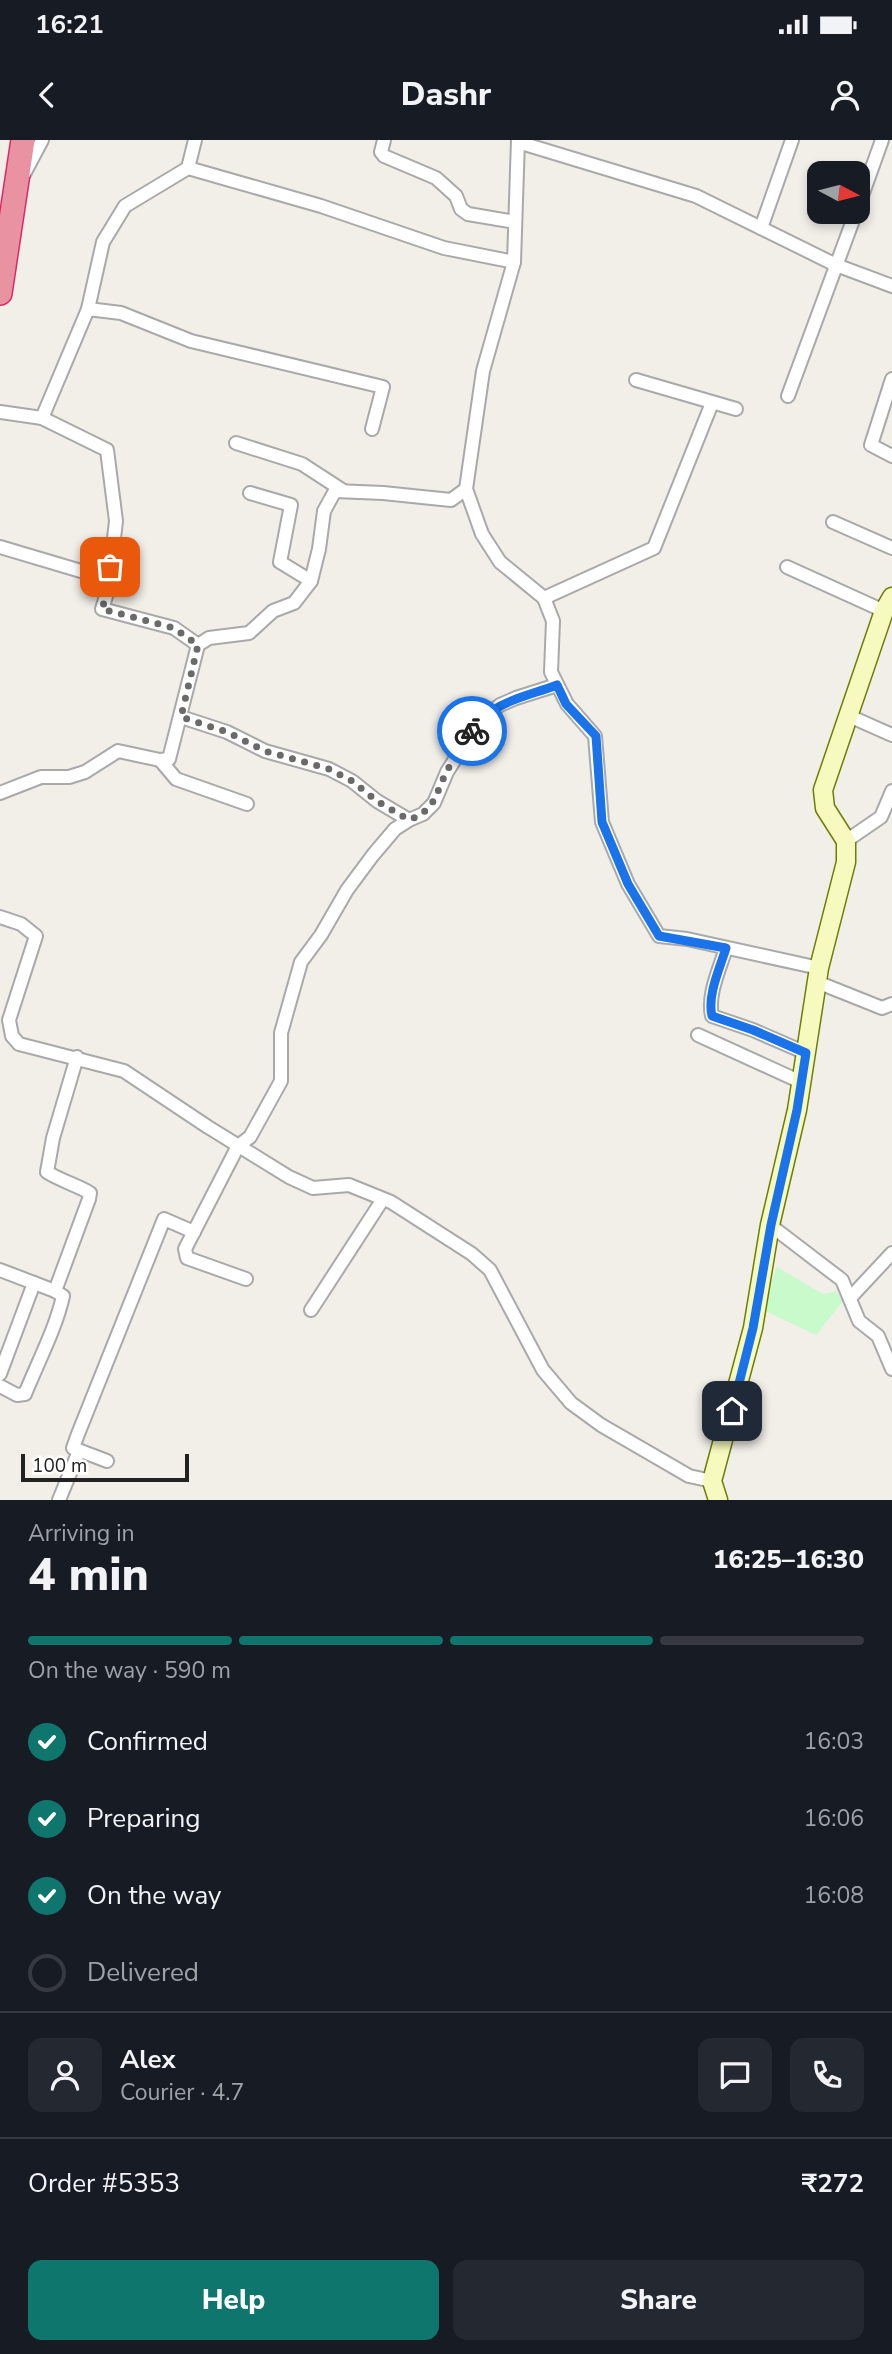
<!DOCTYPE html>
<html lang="en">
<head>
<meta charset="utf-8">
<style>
	:root { --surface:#171b24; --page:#242831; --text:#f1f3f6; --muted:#9ea1a6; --line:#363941; --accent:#0f766e }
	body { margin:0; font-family:"Nunito Sans",sans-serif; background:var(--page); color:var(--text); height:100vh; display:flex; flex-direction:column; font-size:26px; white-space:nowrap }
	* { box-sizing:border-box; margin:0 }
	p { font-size:23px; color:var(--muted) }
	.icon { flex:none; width:38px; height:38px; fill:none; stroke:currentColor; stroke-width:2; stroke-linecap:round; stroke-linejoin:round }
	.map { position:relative; height:1360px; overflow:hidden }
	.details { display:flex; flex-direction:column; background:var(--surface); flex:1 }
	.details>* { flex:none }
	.needle { width:46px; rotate:97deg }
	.tools { position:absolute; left:807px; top:21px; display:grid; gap:14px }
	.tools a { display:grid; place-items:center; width:63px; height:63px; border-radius:14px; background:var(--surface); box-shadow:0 4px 10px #0003; font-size:35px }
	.scale { position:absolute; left:21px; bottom:18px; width:168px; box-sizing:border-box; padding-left:7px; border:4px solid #222; border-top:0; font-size:19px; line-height:24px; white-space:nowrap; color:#222; -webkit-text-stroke:5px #fff; paint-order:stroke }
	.pin { position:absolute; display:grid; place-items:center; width:60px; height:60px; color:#fff; margin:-30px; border-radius:14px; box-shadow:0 4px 10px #0006 }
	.courier { position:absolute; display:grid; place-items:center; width:70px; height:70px; margin:-35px; border:5px solid #1a73e8; border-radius:50%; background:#fff; color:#222; box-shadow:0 2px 9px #0007 }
	.overview em { font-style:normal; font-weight:800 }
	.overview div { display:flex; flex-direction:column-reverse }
	.overview { display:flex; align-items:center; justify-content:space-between; height:119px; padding:0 28px }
	h1 { font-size:46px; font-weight:800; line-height:52px }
	.bar { display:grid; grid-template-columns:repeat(4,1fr); gap:10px 7px; align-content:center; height:84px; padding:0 28px }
	.bar i { height:9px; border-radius:5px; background:var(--line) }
	.bar .on { background:var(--accent) }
	.bar p { grid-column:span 4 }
	.line { display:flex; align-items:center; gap:18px; padding:0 28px; border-top:2px solid var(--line) }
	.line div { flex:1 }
	.round { display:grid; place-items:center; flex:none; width:74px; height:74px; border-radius:14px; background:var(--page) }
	ol { padding:0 28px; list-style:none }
	li { display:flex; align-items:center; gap:21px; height:77px }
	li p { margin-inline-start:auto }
	li .icon { padding:7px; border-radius:50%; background:var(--accent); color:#fff; stroke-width:4 }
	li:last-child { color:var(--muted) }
	li i { width:38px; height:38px; border:4px solid var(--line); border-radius:50% }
	.action { display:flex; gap:14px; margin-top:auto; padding:14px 28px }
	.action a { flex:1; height:80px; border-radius:14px; background:var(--accent); color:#fff; font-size:28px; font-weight:800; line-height:80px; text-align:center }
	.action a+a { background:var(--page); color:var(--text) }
	.status { display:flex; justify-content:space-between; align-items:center; height:49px; padding:0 35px; background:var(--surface); direction:ltr }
	.status svg { height:19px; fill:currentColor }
	header { display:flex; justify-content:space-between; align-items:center; height:91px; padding:0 28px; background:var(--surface); font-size:32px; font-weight:800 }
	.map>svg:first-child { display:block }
	.park { fill:#c8facc }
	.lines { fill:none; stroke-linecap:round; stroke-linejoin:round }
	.street-casing { stroke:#a9a9a9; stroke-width:16 }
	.secondary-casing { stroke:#707d05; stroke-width:21 }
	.highway-casing { stroke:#dc2a67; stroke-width:26 }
	.street { stroke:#fff; stroke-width:12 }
	.secondary { stroke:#f7fabf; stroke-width:18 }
	.highway { stroke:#e892a2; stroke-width:23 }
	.done { stroke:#6b6a68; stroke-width:7; stroke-dasharray:0 12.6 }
	.route { stroke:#1a73e8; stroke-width:9 }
</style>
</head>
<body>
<div class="status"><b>16:21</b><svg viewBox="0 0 49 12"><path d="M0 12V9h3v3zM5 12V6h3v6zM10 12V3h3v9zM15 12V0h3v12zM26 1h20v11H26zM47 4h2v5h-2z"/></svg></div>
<header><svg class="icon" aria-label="back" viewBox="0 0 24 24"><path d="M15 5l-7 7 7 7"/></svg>Dashr<svg class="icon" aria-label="person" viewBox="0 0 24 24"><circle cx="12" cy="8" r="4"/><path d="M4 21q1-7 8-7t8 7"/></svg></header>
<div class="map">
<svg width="892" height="1360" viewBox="0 0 892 1360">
	<rect width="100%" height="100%" fill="#f2efe9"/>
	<polygon class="park" points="777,1127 823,1154 836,1151 843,1161 816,1195 761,1169"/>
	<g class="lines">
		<defs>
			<g id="street">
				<polyline points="195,0 188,28 321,66 444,108 514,122"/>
				<polyline points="384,0 381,12 384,16 436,38 456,56 461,69 468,74 515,82"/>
				<polyline points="518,0 514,122 483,231 466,349 482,394 500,422 544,458 553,481 551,532 567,564 595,596 602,682 628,744 659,796 687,799 819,828"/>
				<polyline points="518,2 696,56 836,125 892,146"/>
				<polyline points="24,34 42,0"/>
				<polyline points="858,67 882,0"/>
				<polyline points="761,88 792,0"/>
				<polyline points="88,169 103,102 125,66 188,28"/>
				<polyline points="892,239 871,305 892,316"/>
				<polyline points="636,240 736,269"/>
				<polyline points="788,256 856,72"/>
				<polyline points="0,272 42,278 107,310 116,381 108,450"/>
				<polyline points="42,278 88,169 121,173 191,201 383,247 372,289"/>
				<polyline points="236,303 302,324 342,350"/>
				<polyline points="250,353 291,365 280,422 311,441"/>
				<polyline points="833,382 892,408"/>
				<polyline points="0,407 91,434 108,450 102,469 174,488 198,505"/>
				<polyline points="787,427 884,471"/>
				<polyline points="544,458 654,408 712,263"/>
				<polyline points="847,575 892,595"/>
				<polyline points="181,577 227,592 265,611 329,629 352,641 377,661 409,680 423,674 434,663 447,632 479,581 500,565 516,558 557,545"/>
				<polyline points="160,620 176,639 247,664"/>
				<polyline points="0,653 41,637 69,637 85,632 118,611 160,620 169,619 198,505 209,498 249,493 273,471 294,463 311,441 319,409 324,371 335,351 383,353 451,360 466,349"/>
				<polyline points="846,701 881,677 892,651"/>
				<polyline points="0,777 21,784 36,796 9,880 12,896 19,904 124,931 208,987 289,1037 313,1048 349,1045 391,1062 472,1114 490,1130 543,1230 571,1263 601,1285 689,1336 712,1341"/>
				<path d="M726,808C720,828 707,855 712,876L753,890L806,913"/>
				<polyline points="817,842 882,868 892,864"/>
				<polyline points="698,895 801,942"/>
				<polyline points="770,1085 842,1140 859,1181 878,1196 892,1229"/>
				<path d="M0,1130L55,1151L89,1059L90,1053C77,1045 61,1041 47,1032L53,998L77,917"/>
				<polyline points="246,1139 187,1118 185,1109 238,1006 250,997 281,941 281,893 301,822 321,795 347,750 373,715 395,689 409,680"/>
				<polyline points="850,1158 892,1113"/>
				<polyline points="311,1170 383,1059"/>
				<polyline points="0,1234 34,1143"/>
				<path d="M0,1246L17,1255L25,1254C38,1222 56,1188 63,1156L55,1151"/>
				<polyline points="107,1321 73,1308 78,1294 164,1079 194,1092"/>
				<polyline points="59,1360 79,1311"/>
			</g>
			<polyline id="secondary" points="718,1360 712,1341 753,1188 770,1085 797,970 819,828 846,722 846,701 825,668 823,650 884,471 892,457"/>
			<polyline id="highway" points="0,153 23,0"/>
		</defs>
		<use href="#street" class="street-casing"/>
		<use href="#secondary" class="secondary-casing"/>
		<use href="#highway" class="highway-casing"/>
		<use href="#street" class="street"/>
		<use href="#secondary" class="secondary"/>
		<use href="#highway" class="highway"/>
	</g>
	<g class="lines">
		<path class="done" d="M110,427L108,450L102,469L174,488L198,505L181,577L227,592L265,611L329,629L352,641L377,661L409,680C437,669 435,653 448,629C455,616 464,604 472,591"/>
		<path class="route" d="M472,591C492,561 526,557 557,545L566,564L596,596L602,682L628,744L659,796L726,808C720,828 707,855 712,876L753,890L806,913L797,970L771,1085L753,1188L732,1271"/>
	</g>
</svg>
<div class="tools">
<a><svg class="needle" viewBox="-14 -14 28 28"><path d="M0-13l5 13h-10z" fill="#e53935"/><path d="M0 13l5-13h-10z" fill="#9ea1a6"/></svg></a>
</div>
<div class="scale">100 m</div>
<div class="pin" style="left:110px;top:427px;background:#ea580c"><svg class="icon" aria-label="bag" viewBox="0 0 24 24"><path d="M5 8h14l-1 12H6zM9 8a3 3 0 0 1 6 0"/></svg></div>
<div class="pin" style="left:732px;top:1271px;background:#1f2937"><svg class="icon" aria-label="home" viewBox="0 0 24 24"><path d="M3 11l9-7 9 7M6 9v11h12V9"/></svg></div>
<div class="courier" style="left:472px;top:591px"><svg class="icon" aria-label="bike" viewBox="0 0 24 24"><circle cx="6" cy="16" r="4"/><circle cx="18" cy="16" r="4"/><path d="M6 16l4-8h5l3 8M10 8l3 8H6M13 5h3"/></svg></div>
</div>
<section class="details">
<div class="overview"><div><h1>4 min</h1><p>Arriving in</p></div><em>16:25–16:30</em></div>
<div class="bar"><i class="on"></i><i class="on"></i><i class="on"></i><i></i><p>On the way · 590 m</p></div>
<ol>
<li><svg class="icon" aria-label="check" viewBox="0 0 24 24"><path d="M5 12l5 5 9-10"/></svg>Confirmed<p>16:03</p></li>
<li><svg class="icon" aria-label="check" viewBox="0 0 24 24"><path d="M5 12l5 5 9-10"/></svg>Preparing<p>16:06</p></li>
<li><svg class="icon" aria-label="check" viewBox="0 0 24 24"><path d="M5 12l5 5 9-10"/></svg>On the way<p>16:08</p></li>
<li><i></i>Delivered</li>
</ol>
<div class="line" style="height:126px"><a class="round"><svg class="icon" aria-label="person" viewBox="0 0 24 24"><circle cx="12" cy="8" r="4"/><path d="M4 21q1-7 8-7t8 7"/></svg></a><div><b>Alex</b><p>Courier · 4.7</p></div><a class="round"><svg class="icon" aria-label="chat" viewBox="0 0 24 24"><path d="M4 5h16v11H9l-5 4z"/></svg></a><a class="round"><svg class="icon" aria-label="phone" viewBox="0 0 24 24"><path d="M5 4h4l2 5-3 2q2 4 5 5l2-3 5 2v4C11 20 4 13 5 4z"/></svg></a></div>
<div class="line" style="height:91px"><div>Order #5353</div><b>₹272</b></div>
<div class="action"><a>Help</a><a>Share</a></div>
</section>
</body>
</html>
